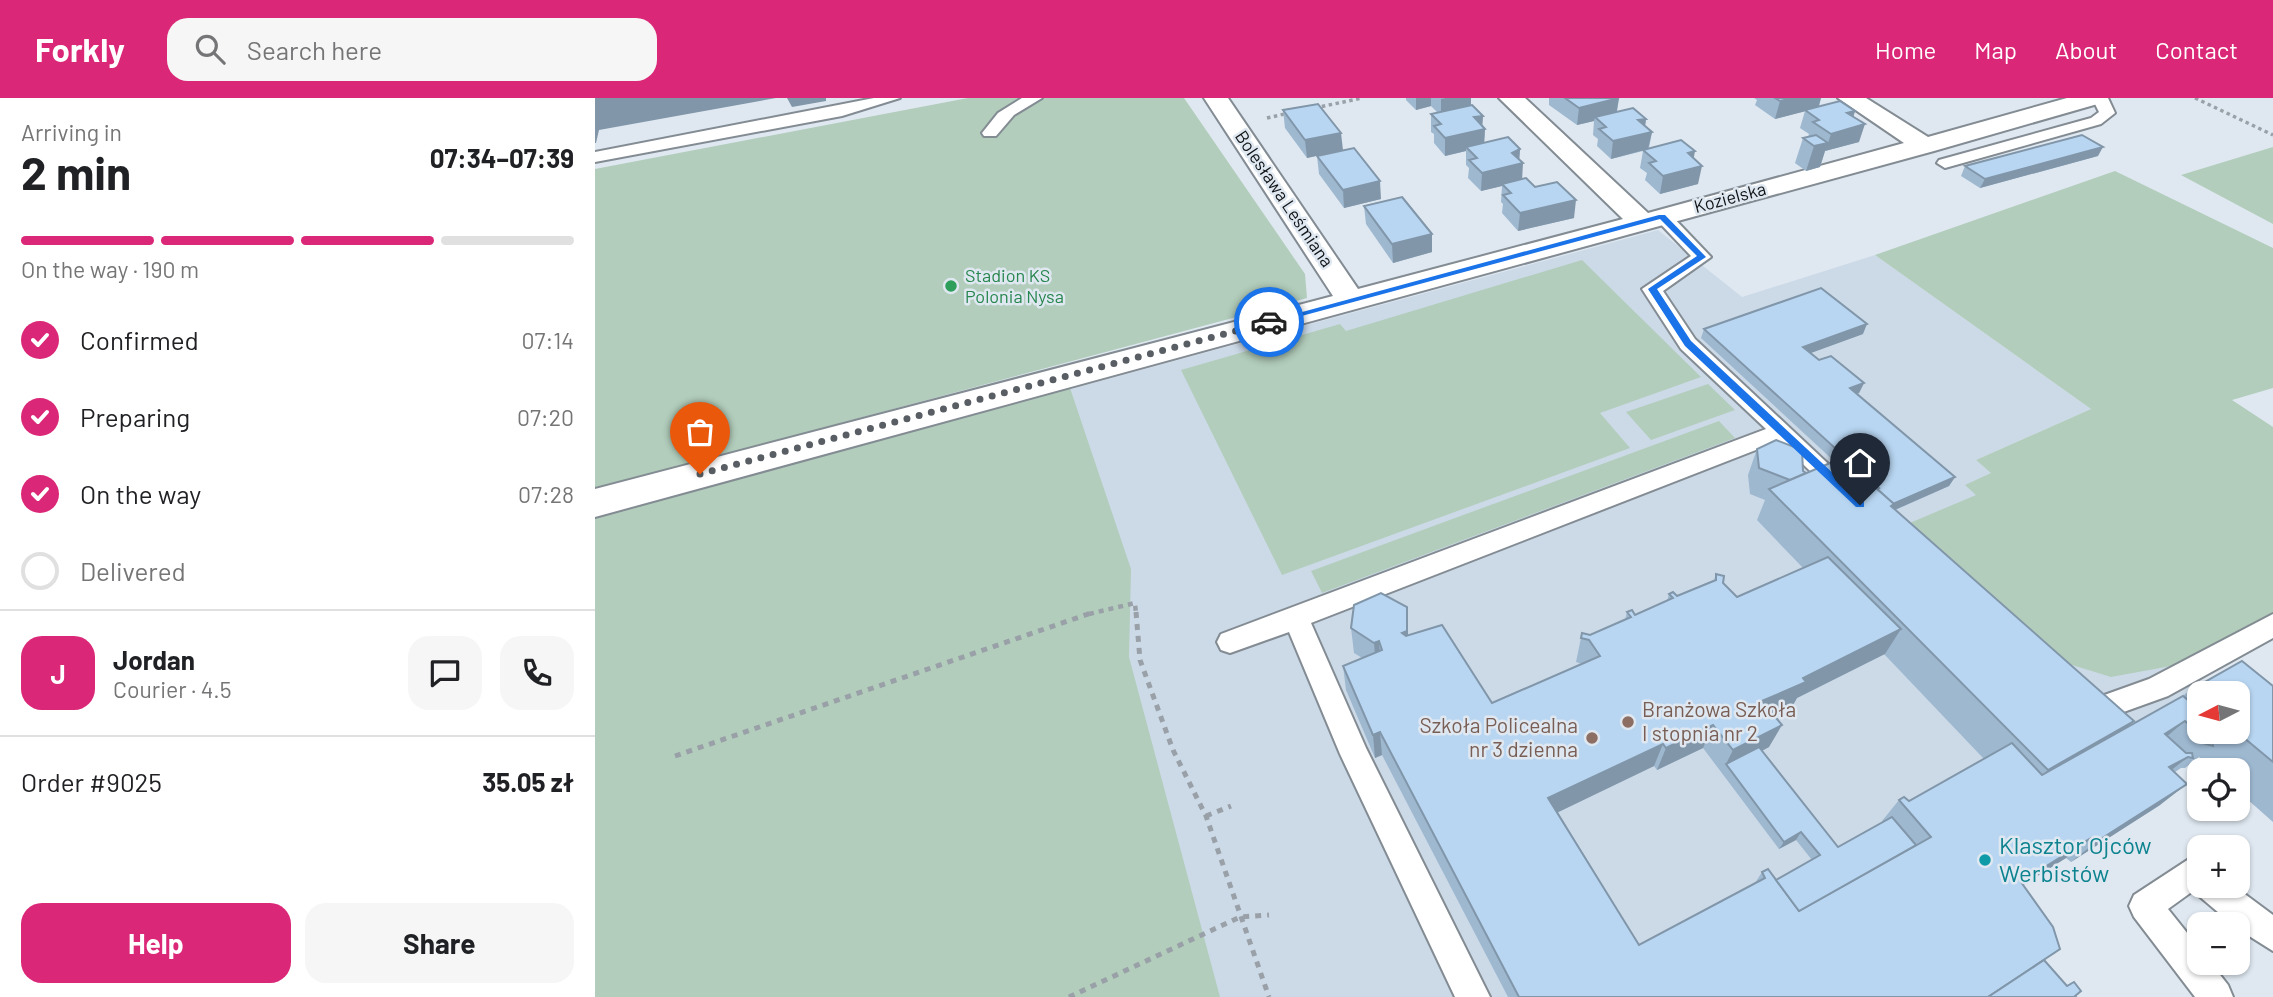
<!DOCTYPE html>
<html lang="en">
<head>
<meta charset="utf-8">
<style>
	:root { --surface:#fff; --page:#f6f6f6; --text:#202124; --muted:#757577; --line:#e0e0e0; --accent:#db2777 }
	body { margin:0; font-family:Barlow,sans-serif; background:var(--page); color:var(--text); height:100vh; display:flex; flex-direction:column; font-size:26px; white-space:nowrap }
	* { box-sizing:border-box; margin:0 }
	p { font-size:23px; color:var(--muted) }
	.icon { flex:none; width:38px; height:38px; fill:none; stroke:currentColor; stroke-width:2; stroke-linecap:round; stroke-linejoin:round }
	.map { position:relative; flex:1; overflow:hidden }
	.side { display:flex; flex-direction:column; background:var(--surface); width:595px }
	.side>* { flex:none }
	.needle { width:46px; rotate:264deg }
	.controls { position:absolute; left:1592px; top:583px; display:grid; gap:14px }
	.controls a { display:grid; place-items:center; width:63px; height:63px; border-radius:14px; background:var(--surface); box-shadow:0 2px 5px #0004; font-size:35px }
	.pin { position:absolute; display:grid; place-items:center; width:60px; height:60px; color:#fff; margin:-72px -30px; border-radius:50% 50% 50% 0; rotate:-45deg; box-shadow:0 0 7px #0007 }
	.pin .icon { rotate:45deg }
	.courier { position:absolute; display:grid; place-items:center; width:70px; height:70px; margin:-35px; border:5px solid #1a73e8; border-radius:50%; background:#fff; color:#222; box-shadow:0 2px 9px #0007 }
	.overview em { font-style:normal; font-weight:700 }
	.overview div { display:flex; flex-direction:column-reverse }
	.overview { display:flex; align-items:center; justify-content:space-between; height:119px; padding:0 21px }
	h1 { font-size:46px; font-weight:700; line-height:52px }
	.bar { display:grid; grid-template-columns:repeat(4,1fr); gap:10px 7px; align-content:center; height:84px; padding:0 21px }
	.bar i { height:9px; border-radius:5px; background:var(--line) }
	.bar .active { background:var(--accent) }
	.bar p { grid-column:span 4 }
	.line { display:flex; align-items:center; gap:18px; padding:0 21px; border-top:2px solid var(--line) }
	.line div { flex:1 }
	.round { display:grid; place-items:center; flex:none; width:74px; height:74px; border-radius:21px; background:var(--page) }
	ol { padding:0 21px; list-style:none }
	li { display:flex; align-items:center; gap:21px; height:77px }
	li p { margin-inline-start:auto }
	li .icon { padding:7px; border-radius:50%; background:var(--accent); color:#fff; stroke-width:4 }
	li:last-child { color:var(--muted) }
	li i { width:38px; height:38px; border:4px solid var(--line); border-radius:50% }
	.button { display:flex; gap:14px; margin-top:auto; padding:14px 21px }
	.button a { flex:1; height:80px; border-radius:21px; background:var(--accent); color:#fff; font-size:28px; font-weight:700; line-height:80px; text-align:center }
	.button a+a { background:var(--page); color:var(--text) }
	header { display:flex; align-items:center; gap:42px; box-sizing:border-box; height:98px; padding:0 35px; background:var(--accent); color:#fff }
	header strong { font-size:33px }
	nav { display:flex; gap:38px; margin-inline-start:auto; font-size:24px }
	.search { width:490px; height:63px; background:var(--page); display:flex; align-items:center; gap:18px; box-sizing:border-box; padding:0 24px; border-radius:21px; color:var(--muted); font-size:26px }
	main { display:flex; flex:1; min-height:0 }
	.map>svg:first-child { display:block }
	.built { fill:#ccdae8 }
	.green { fill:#b2cdbb }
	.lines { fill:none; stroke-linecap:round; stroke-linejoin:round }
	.lane-casing { stroke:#838b93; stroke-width:4 }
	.street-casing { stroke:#838b93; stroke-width:4 }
	.path-far2 { stroke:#99a0a7; stroke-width:3.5; stroke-dasharray:3.5 3.5; stroke-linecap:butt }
	.path-far1 { stroke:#99a0a7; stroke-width:4.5; stroke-dasharray:5 5; stroke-linecap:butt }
	.path { stroke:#99a0a7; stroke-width:5; stroke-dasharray:6 6; stroke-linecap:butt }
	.lane { fill:#fff; fill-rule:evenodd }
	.street { fill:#fff; fill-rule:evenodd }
	.wall { fill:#9eb8d0; fill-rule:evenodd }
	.shaded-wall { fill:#8196a9 }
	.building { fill:#b8d6f2; stroke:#8196a9; stroke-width:2 }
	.route { fill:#1a73e8 }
	.done { stroke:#585e63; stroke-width:7; stroke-dasharray:0 12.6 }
	.leisure-dot { fill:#2e9e5b; stroke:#dfe8f1; stroke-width:2.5 }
	.education-dot { fill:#8d6e63; stroke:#dfe8f1; stroke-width:2.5 }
	.culture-dot { fill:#0f9aa8; stroke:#dfe8f1; stroke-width:2.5 }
	.labels { text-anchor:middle; stroke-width:5; stroke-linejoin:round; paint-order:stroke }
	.far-street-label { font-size:18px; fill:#101316; stroke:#dfe8f1 }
	.far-leisure-label { font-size:18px; fill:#27864d; stroke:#dfe8f1; text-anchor:start }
	.education-label { font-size:21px; fill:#785e54; stroke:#dfe8f1; text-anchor:start }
	.near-culture-label { font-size:24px; fill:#0d838f; stroke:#dfe8f1; text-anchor:start }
</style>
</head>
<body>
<header>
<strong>Forkly</strong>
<div class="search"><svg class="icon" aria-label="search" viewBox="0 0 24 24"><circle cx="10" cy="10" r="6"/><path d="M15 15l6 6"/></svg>Search here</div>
<nav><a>Home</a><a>Map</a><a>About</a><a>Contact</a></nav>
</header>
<main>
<section class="side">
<div class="overview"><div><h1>2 min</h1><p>Arriving in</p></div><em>07:34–07:39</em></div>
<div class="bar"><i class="active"></i><i class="active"></i><i class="active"></i><i></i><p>On the way · 190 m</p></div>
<ol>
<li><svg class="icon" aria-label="check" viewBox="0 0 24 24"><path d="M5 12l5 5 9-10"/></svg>Confirmed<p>07:14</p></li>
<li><svg class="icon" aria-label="check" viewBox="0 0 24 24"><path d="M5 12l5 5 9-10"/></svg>Preparing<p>07:20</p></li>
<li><svg class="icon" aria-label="check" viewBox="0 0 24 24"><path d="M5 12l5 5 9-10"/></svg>On the way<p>07:28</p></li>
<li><i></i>Delivered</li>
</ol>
<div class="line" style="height:126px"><b class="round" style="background:var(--accent);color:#fff">J</b><div><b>Jordan</b><p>Courier · 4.5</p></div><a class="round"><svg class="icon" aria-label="chat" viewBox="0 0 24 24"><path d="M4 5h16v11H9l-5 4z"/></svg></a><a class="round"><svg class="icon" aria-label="phone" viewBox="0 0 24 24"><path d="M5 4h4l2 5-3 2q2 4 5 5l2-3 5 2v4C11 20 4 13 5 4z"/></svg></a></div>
<div class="line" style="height:91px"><div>Order #9025</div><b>35.05 zł</b></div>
<div class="button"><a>Help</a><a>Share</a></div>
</section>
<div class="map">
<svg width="1678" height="899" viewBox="0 0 1678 899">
	<rect width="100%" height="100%" fill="#dfe8f1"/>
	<polygon class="built" points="1063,132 1147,199 1280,157 1496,311 1381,362 1397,375 1371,387 1614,592 1605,595 1187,899 0,899 0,420"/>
	<g class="green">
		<polygon points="373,0 589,0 710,176 712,200 0,391 0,71"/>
		<polygon points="1678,49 1678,126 1586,77"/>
		<polygon points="1520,73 1678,150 1678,290 1637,302 1678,329 1678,515 1576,568 1516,579 1448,558 1310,427 1381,397 1370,387 1396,375 1381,362 1496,311 1280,157"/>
		<polygon points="987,162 1106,279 1005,315 1035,350 687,477 586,272 745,226 751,233"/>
		<polygon points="1113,286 1140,312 1056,342 1031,314"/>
		<polygon points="475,290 536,471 534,559 625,899 0,899 0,420"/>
		<polygon points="1124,323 1140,340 727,495 716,473"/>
	</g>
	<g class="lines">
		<defs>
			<g id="lane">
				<polygon points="279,0 305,0 247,18 0,64 0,54"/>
				<polygon points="427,0 447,0 419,17 401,38 389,38 387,35 403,15"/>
				<polygon points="1497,0 1513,0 1520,15 1506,26 1350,70 1342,65 1344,62 1496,20 1504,14"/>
				<polygon points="1067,113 1073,114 1116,159 1068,193 1100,241 1261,392 1257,398 1249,400 1241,398 1184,343 716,525 771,650 895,899 860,899 745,656 694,534 635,555 626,552 622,544 626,536 1171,331 1086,251 1047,191 1096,158 1058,118"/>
				<polygon points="1678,516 1678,540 1573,598 1498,625 1480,616 1476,607 1480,598 1490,595 1501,600 1554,581"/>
				<polygon points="1597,759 1605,762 1605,788 1639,788 1678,817 1678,853 1643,831 1643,826 1637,826 1598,793 1573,811 1605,851 1605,864 1615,864 1633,887 1638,899 1600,899 1539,819 1534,808 1539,797"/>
			</g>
			<polygon id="street" points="609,0 633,0 763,191 1028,121 904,0 930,0 1053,115 1309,45 1243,0 1271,0 1333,39 1472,0 1510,0 1506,5 1339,53 0,419 0,391 738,198"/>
		</defs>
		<use href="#lane" class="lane-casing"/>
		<use href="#street" class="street-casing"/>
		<g class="path-far2">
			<polyline points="1600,0 1678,37"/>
			<polyline points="720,10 767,0"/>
			<polyline points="672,20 694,15"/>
		</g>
		<polyline class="path-far1" points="494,516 540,505 541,516"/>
		<g class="path">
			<polyline points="541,514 545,562 578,652 611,718 674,899"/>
			<polyline points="80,658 499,514"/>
			<polyline points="611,718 636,708"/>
			<polyline points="474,899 645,819 674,817"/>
		</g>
		<use href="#lane" class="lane"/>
		<use href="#street" class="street"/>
	</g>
	<g class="wall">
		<polygon points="811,0 876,0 876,8 888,18 887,28 890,31 889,45 925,51 924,61 927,81 940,89 979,120 923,133 907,115 908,106 906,104 907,88 886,93 873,80 874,70 871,67 871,53 850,58 839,45 839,36 836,34 836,16 843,15 836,8 821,12 811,2"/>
		<polygon points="954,0 1024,0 1022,14 1051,21 1050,28 1057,34 1054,50 1099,61 1103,86 1065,96 1050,82 1052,75 1045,70 1048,53 1016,61 1002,48 1003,41 998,37 999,23 982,27 954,7"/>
		<polygon points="1159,0 1226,0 1224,9 1260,13 1258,19 1264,44 1230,53 1225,69 1211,73 1200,65 1208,40 1213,39 1214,36 1205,30 1210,13 1180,21 1160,7 1162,2"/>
		<polygon points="688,12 748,52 712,60 690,30"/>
		<polygon points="722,58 786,101 749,110 724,76"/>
		<polygon points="1503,58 1385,90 1366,78 1370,68"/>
		<polygon points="769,108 837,136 837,154 798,165 771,126"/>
		<path d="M1109,231L1268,236L1215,255L1224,262L1269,285L1264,295L1262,296L1360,379L1354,388L1300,412L1532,630L1588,598L1594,593L1678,588V724L1643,693V672H1619L1604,659L1590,670H1586L1580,674L1565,707L1476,764L1471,760L1428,787L1449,862L1481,899H913L787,657L780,660L751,592L748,568L767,560L759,555L756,530L897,605L987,566L981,564L987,535L995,537L1030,522L1032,514L1040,517L1072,503L1074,496L1082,498L1119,482L1121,476L1128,485L1142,499L1208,470L1162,422L1170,402L1155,396L1153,377L1162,351L1208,373L1211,375L1239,363L1106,240ZM1289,556L1389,661L1314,703L1304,702L1287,723L1288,724L1243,749L1167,653L1174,649L1178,616L1198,607L1202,600ZM1605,595L1643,634H1605ZM1108,650L1184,751L1201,742L1217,762L1181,782L1167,774L1160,785L1044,847L963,714L1059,668L1062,672Z"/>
	</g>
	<g class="shaded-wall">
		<polygon points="0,0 181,0 4,32 1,45 0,45"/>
		<polygon points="192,0 231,0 231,3 197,9"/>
		<polygon points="821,0 836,0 836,8 821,12"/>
		<polygon points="851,0 876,0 876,12 846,18 846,1"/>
		<polygon points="1024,0 1021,17 1000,19 999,23 982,27 984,10"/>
		<polygon points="1198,0 1226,0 1223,10 1180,21 1185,3"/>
		<polygon points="1260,13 1255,30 1270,26 1264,44 1230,53 1225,69 1211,73 1219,48 1233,45 1236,36 1252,15"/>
		<polygon points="888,18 887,31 890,31 889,48 871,49 871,53 850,58 850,40 879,19"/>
		<polygon points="1051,21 1049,36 1057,34 1053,51 1016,61 1018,43 1043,22"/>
		<polygon points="746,35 748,52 712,60 710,42"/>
		<polygon points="1508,49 1503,58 1385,90 1390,81"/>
		<polygon points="925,51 924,66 928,65 927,83 907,86 907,88 886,93 887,75"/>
		<polygon points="1100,53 1097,70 1107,68 1103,86 1065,96 1068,78 1093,55"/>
		<polygon points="785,83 786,101 749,110 748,92"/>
		<polygon points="981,102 979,120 923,133 925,115"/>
		<polygon points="837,136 837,154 798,165 797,146"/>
		<polygon points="1272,226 1268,236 1205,259 1208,249"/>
		<polygon points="1269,285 1264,295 1251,300 1255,290"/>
		<polygon points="1360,379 1354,388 1295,414 1274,416"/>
		<polygon points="812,509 813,533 813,557 807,535"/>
		<polygon points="1306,531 1290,556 1202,600 1198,607 1155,626 1167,603 1208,580"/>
		<polygon points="784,543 786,568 781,569 779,545"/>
		<polygon points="1539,623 1509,651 1425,699 1453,672"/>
		<polygon points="1590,623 1563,646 1570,636"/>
		<polygon points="1118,627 1108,650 1062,672 1071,650"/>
		<polygon points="1187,627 1174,649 1134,670 1131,666 1138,652"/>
		<polygon points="785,634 787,657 780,660 778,637"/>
		<polygon points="1068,646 1059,668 949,721 953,700"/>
		<polygon points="1593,659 1565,681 1574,669"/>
		<polygon points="1592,686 1565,707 1476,764 1501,744"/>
		<polygon points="1206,734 1201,742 1184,751 1189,744"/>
		<polygon points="1496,740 1471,760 1403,803 1426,784"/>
	</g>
	<g class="building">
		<polygon points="970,0 1024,0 984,10"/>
		<polygon points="1180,0 1198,0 1185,3"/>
		<polygon points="1245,3 1260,13 1252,15 1270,26 1236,36 1218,24 1224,22 1210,12"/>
		<polygon points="723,6 746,35 710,42 688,12"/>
		<polygon points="877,7 888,18 879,19 890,31 850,40 839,28 846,26 836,16"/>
		<polygon points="1038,10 1051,21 1043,22 1057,34 1018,43 1004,31 1011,29 1000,19"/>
		<polygon points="1221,37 1233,45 1219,48 1208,40"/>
		<polygon points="1487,37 1508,49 1390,81 1370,68"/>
		<polygon points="913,39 925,51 917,55 928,65 887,75 874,62 882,60 871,49"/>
		<polygon points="1086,42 1100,53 1093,55 1107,68 1068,78 1054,65 1061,63 1048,52"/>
		<polygon points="759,50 785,83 748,92 722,58"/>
		<polygon points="931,80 940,89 962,84 981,102 925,115 908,97 916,95 907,86"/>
		<polygon points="807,99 837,136 797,146 769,108"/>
		<polygon points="1226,190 1272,226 1208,249 1224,262 1236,258 1269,285 1255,290 1360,379 1298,406 1282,391 1284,390 1109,231"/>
		<polygon points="1181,342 1207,352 1208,373 1211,375 1195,382 1164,370 1162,351"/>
		<polygon points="1247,360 1299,406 1296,408 1539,623 1453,672 1174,391"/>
		<polygon points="1233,459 1306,531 1208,580 1211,584 1167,603 1187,627 1138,652 1118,627 1071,650 1068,646 953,700 1044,847 1170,780 1167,774 1173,771 1204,813 1336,739 1304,702 1309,699 1314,703 1417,645 1447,677 1588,598 1605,612 1605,634 1630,634 1617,643 1618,648 1608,645 1608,639 1590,623 1570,636 1591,655 1597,655 1598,660 1593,659 1574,669 1592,686 1501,744 1496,740 1426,784 1458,829 1465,851 1393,899 924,899 785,634 778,637 748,568 787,552 784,543 779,545 756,530 759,507 786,495 812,509 812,533 807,535 811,538 847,527 897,605 1005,558 994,542 986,540 987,535 995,537 1036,519 1032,514 1037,512 1040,517 1078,500 1074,496 1078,494 1082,498 1121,482 1121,476 1129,478 1128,485 1142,499"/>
		<polygon points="1647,563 1678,588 1678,664 1642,634 1643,634 1643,595 1605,595 1605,602 1594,593"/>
		<polygon points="1164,649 1243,749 1297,719 1321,747 1204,813 1181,782 1225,757 1206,734 1189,744 1131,666"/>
		<polygon points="1449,862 1472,888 1479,884 1486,893 1480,898 1481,899 1393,899"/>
	</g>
	<polygon class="route" points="1064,117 1070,117 1111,159 1062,191 1096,243 1269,404 1269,409 1261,409 1090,248 1053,191 1102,158 1065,121 677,226 670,224"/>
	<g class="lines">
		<polyline class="done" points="105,376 674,224"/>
	</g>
	<circle class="leisure-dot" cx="356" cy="188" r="7"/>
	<g class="education-dot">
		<circle cx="1033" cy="624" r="7"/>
		<circle cx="997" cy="640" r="7"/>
	</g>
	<circle class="culture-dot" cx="1390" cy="762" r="7"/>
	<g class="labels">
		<g class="far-street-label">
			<text transform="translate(1135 100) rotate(-15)" y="6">Kozielska</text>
			<text transform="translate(689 101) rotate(56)" y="6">Bolesława Leśmiana</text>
		</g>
		<g class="far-leisure-label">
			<text x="370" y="184">Stadion KS<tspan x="370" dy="21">Polonia Nysa</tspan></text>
		</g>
		<g class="education-label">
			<text x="1047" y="619">Branżowa Szkoła<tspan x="1047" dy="24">I stopnia nr 2</tspan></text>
			<text x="983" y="635" text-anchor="end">Szkoła Policealna<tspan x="983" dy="24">nr 3 dzienna</tspan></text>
		</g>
		<g class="near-culture-label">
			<text x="1404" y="756">Klasztor Ojców<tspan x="1404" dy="28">Werbistów</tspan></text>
		</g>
	</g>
</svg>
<div class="controls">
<a><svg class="needle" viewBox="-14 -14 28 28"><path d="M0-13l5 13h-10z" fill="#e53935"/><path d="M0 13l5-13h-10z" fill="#757577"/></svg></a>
<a><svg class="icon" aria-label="locate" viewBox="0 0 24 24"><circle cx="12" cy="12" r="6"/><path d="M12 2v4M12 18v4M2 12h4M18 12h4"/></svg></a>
<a>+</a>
<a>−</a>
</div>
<div class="pin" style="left:105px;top:376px;background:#ea580c"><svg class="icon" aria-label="bag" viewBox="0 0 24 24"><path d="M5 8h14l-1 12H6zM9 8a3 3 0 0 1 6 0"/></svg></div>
<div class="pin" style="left:1265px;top:407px;background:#1f2937"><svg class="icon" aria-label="home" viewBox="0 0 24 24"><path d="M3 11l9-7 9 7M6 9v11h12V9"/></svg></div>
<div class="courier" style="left:674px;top:224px"><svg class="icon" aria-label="car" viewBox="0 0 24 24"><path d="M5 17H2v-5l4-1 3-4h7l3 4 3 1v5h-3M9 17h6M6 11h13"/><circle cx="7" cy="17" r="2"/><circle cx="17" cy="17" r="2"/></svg></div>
</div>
</main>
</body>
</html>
